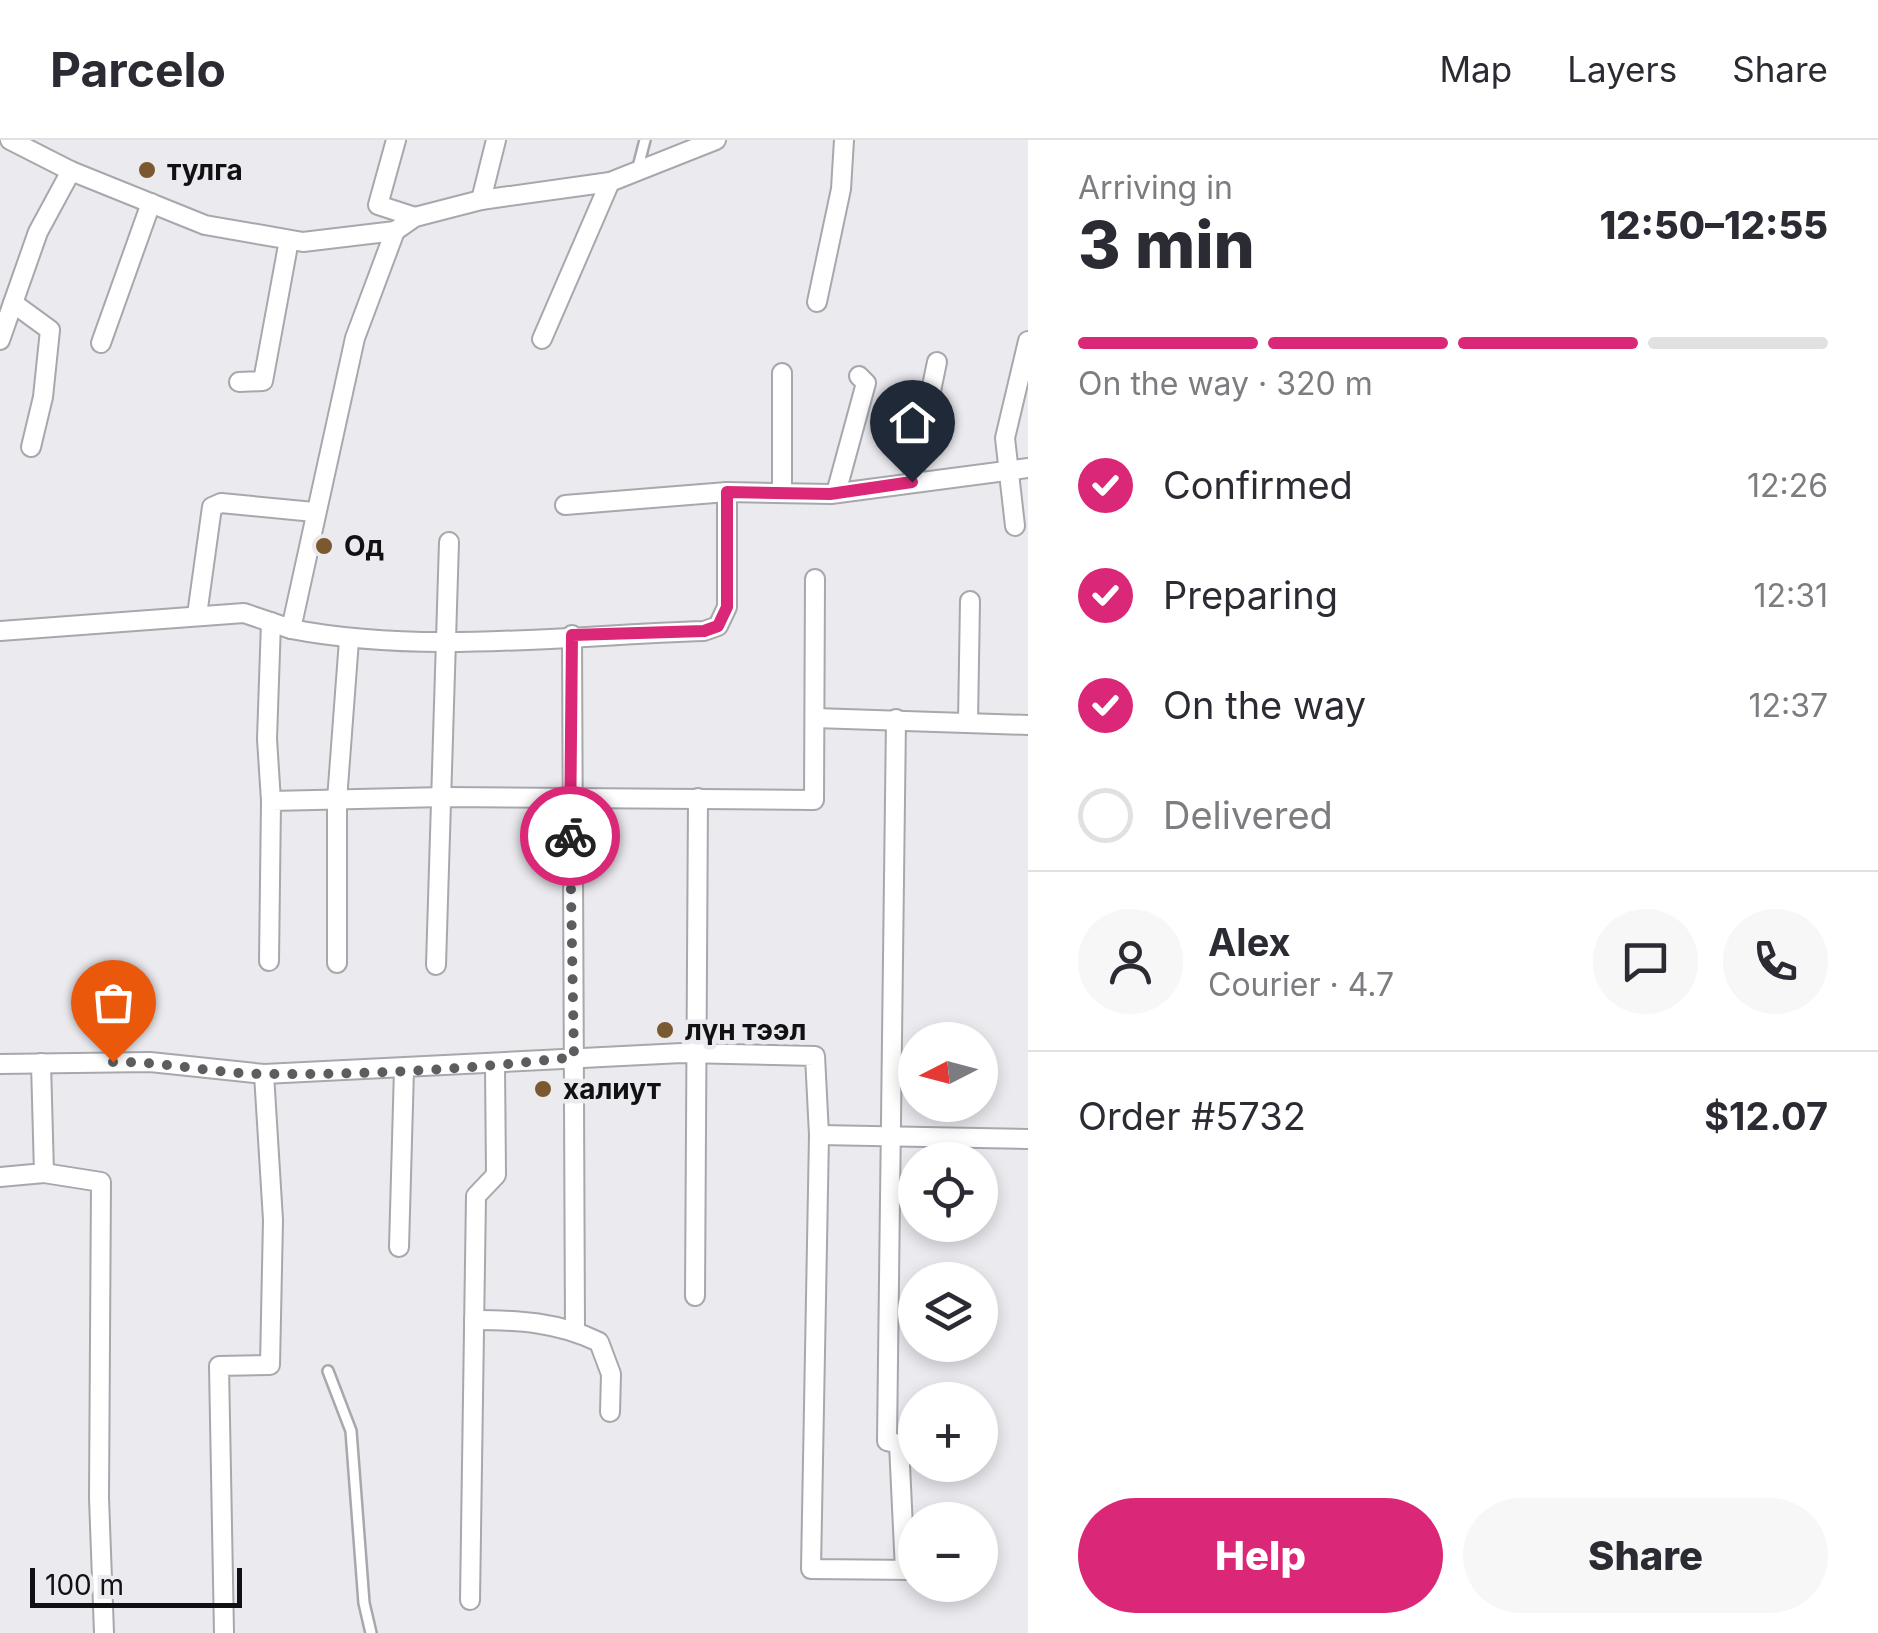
<!DOCTYPE html>
<html lang="en">
<head>
<meta charset="utf-8">
<style>
	:root { --surface:#fff; --page:#f7f7f7; --text:#2b2b33; --muted:#7c7c81; --line:#e1e1e2; --accent:#db2777 }
	body { margin:0; font-family:Inter,sans-serif; background:var(--page); color:var(--text); height:100vh; display:flex; flex-direction:column; font-size:38px; white-space:nowrap }
	* { box-sizing:border-box; margin:0 }
	p { font-size:32px; color:var(--muted) }
	.icon { flex:none; width:55px; height:55px; fill:none; stroke:currentColor; stroke-width:2; stroke-linecap:round; stroke-linejoin:round }
	.map { position:relative; flex:1; overflow:hidden }
	.side { display:flex; flex-direction:column; background:var(--surface); width:850px }
	.side>* { flex:none }
	.needle { width:65px; rotate:264deg }
	.tools { position:absolute; left:898px; top:882px; display:grid; gap:20px }
	.tools a { display:grid; place-items:center; width:100px; height:100px; border-radius:50%; background:var(--surface); box-shadow:0 5px 15px #0003; font-size:50px }
	.scale { position:absolute; left:30px; bottom:25px; width:212px; box-sizing:border-box; padding-left:10px; border:5px solid #111113; border-top:0; font-size:28px; line-height:35px; white-space:nowrap; color:#111113; -webkit-text-stroke:8px #eaeaef; paint-order:stroke }
	.pin { position:absolute; display:grid; place-items:center; width:85px; height:85px; color:#fff; margin:-102px -42px; border-radius:50% 50% 50% 0; rotate:-45deg; box-shadow:0 0 10px #0007 }
	.pin .icon { rotate:45deg }
	.courier { position:absolute; display:grid; place-items:center; width:100px; height:100px; margin:-50px; border:8px solid #db2777; border-radius:50%; background:#fff; color:#222; box-shadow:0 2px 12px #0007 }
	.head em { font-style:normal; font-weight:800 }
	.head div { display:flex; flex-direction:column-reverse }
	.head { display:flex; align-items:center; justify-content:space-between; height:170px; padding:0 50px }
	h1 { font-size:65px; font-weight:800; line-height:75px }
	.bar { display:grid; grid-template-columns:repeat(4,1fr); gap:15px 10px; align-content:center; height:120px; padding:0 50px }
	.bar i { height:12px; border-radius:8px; background:var(--line) }
	.bar .current { background:var(--accent) }
	.bar p { grid-column:span 4 }
	.line { display:flex; align-items:center; gap:25px; padding:0 50px; border-top:2px solid var(--line) }
	.line div { flex:1 }
	.round { display:grid; place-items:center; flex:none; width:105px; height:105px; border-radius:52px; background:var(--page) }
	ol { padding:0 50px; list-style:none }
	li { display:flex; align-items:center; gap:30px; height:110px }
	li p { margin-inline-start:auto }
	li .icon { padding:10px; border-radius:50%; background:var(--accent); color:#fff; stroke-width:4 }
	li:last-child { color:var(--muted) }
	li i { width:55px; height:55px; border:5px solid var(--line); border-radius:50% }
	.button { display:flex; gap:20px; margin-top:auto; padding:20px 50px }
	.button a { flex:1; height:115px; border-radius:60px; background:var(--accent); color:#fff; font-size:40px; font-weight:800; line-height:115px; text-align:center }
	.button a+a { background:var(--page); color:var(--text) }
	header { display:flex; align-items:center; gap:60px; box-sizing:border-box; height:140px; padding:0 50px; background:var(--surface); border-bottom:2px solid var(--line) }
	header strong { font-size:48px }
	nav { display:flex; gap:55px; margin-inline-start:auto; font-size:35px }
	main { display:flex; flex:1; min-height:0 }
	.map>svg:first-child { display:block }
	.lines { fill:none; stroke-linecap:round; stroke-linejoin:round }
	.lane-casing { stroke:#a7a8ad; stroke-width:14 }
	.street-casing { stroke:#a7a8ad; stroke-width:22 }
	.lane { stroke:#fff; stroke-width:9 }
	.street { stroke:#fff; stroke-width:18 }
	.done { stroke:#5d5d60; stroke-width:10; stroke-dasharray:0 18 }
	.route { stroke:#db2777; stroke-width:12 }
	.poi-dot { fill:#7a5830; stroke:#eaeaef; stroke-width:4 }
	.labels { text-anchor:middle; stroke-width:9; stroke-linejoin:round; paint-order:stroke }
	.poi-label { font-size:28px; font-weight:bold; fill:#111113; stroke:#eaeaef; text-anchor:start }
</style>
</head>
<body>
<header>
<strong>Parcelo</strong>
<nav><a>Map</a><a>Layers</a><a>Share</a></nav>
</header>
<main>
<div class="map">
<svg width="1028" height="1493" viewBox="0 0 1028 1493">
	<rect width="100%" height="100%" fill="#eaeaef"/>
	<g class="lines">
		<defs>
			<g id="lane">
				<polyline points="637,31 645,0"/>
				<polyline points="328,1231 351,1291 364,1463 371,1493"/>
			</g>
			<g id="street">
				<polyline points="10,0 71,31 205,85 303,102 395,91 415,77 481,60 610,42 716,0"/>
				<polyline points="396,0 378,65 415,77"/>
				<polyline points="481,60 496,0"/>
				<polyline points="817,162 841,49 844,0"/>
				<polyline points="13,163 50,190 43,257 31,307"/>
				<polyline points="542,199 610,42"/>
				<polyline points="0,200 38,92 71,31"/>
				<polyline points="101,203 151,63"/>
				<polyline points="239,242 263,241 289,100"/>
				<polyline points="912,342 937,222"/>
				<polyline points="782,353 782,233"/>
				<polyline points="836,353 866,243 859,236"/>
				<polyline points="565,365 727,352 831,354 1028,328"/>
				<polyline points="1015,386 1005,298 1028,201"/>
				<polyline points="197,475 212,367 221,363 314,372"/>
				<path d="M291,489C425,515 568,495 704,491L718,486L727,467V352"/>
				<polyline points="0,491 244,473 291,489 355,198 395,91"/>
				<polyline points="572,495 575,1190"/>
				<polyline points="815,578 1028,585"/>
				<polyline points="896,579 887,1301 899,1304 905,1430"/>
				<polyline points="968,582 970,461"/>
				<polyline points="271,661 267,599 271,482"/>
				<polyline points="269,821 271,661 444,657 814,660 815,439"/>
				<polyline points="337,823 337,660 349,500"/>
				<polyline points="436,825 449,402"/>
				<polyline points="0,924 150,922 264,934 682,913 815,916 819,995 811,1429 915,1430"/>
				<polyline points="819,995 1028,999"/>
				<polyline points="44,1033 101,1042 99,1358 104,1493"/>
				<polyline points="0,1037 44,1033 41,923"/>
				<polyline points="399,1107 404,929"/>
				<polyline points="695,1156 698,658"/>
				<path d="M474,1180C518,1180 558,1182 599,1202L611,1234L610,1272"/>
				<polyline points="470,1460 476,1056 496,1035 495,926"/>
				<polyline points="224,1493 219,1226 270,1225 273,1080 264,934"/>
			</g>
		</defs>
		<use href="#lane" class="lane-casing"/>
		<use href="#street" class="street-casing"/>
		<use href="#lane" class="lane"/>
		<use href="#street" class="street"/>
	</g>
	<g class="lines">
		<path class="done" d="M113,922C165,921 215,934 266,934C368,935 473,929 574,917L570,696"/>
		<polyline class="route" points="570,696 572,495 704,491 718,486 727,467 727,352 830,354 912,342"/>
	</g>
	<g class="poi-dot">
		<circle cx="147" cy="30" r="10"/>
		<circle cx="324" cy="406" r="10"/>
		<circle cx="665" cy="890" r="10"/>
		<circle cx="543" cy="949" r="10"/>
	</g>
	<g class="labels">
		<g class="poi-label">
			<text x="167" y="40">тулга</text>
			<text x="344" y="416">Од</text>
			<text x="685" y="900">лүн тээл</text>
			<text x="563" y="959">халиут</text>
		</g>
	</g>
</svg>
<div class="tools">
<a><svg class="needle" viewBox="-14 -14 28 28"><path d="M0-13l5 13h-10z" fill="#e53935"/><path d="M0 13l5-13h-10z" fill="#7c7c81"/></svg></a>
<a><svg class="icon" aria-label="locate" viewBox="0 0 24 24"><circle cx="12" cy="12" r="6"/><path d="M12 2v4M12 18v4M2 12h4M18 12h4"/></svg></a>
<a><svg class="icon" aria-label="layers" viewBox="0 0 24 24"><path d="M12 4l9 5-9 5-9-5zM3 14l9 5 9-5"/></svg></a>
<a>+</a>
<a>−</a>
</div>
<div class="scale">100 m</div>
<div class="pin" style="left:113px;top:922px;background:#ea580c"><svg class="icon" aria-label="bag" viewBox="0 0 24 24"><path d="M5 8h14l-1 12H6zM9 8a3 3 0 0 1 6 0"/></svg></div>
<div class="pin" style="left:912px;top:342px;background:#1f2937"><svg class="icon" aria-label="home" viewBox="0 0 24 24"><path d="M3 11l9-7 9 7M6 9v11h12V9"/></svg></div>
<div class="courier" style="left:570px;top:696px"><svg class="icon" aria-label="bike" viewBox="0 0 24 24"><circle cx="6" cy="16" r="4"/><circle cx="18" cy="16" r="4"/><path d="M6 16l4-8h5l3 8M10 8l3 8H6M13 5h3"/></svg></div>
</div>
<section class="side">
<div class="head"><div><h1>3 min</h1><p>Arriving in</p></div><em>12:50–12:55</em></div>
<div class="bar"><i class="current"></i><i class="current"></i><i class="current"></i><i></i><p>On the way · 320 m</p></div>
<ol>
<li><svg class="icon" aria-label="check" viewBox="0 0 24 24"><path d="M5 12l5 5 9-10"/></svg>Confirmed<p>12:26</p></li>
<li><svg class="icon" aria-label="check" viewBox="0 0 24 24"><path d="M5 12l5 5 9-10"/></svg>Preparing<p>12:31</p></li>
<li><svg class="icon" aria-label="check" viewBox="0 0 24 24"><path d="M5 12l5 5 9-10"/></svg>On the way<p>12:37</p></li>
<li><i></i>Delivered</li>
</ol>
<div class="line" style="height:180px"><a class="round"><svg class="icon" aria-label="person" viewBox="0 0 24 24"><circle cx="12" cy="8" r="4"/><path d="M4 21q1-7 8-7t8 7"/></svg></a><div><b>Alex</b><p>Courier · 4.7</p></div><a class="round"><svg class="icon" aria-label="chat" viewBox="0 0 24 24"><path d="M4 5h16v11H9l-5 4z"/></svg></a><a class="round"><svg class="icon" aria-label="phone" viewBox="0 0 24 24"><path d="M5 4h4l2 5-3 2q2 4 5 5l2-3 5 2v4C11 20 4 13 5 4z"/></svg></a></div>
<div class="line" style="height:130px"><div>Order #5732</div><b>$12.07</b></div>
<div class="button"><a>Help</a><a>Share</a></div>
</section>
</main>
</body>
</html>
